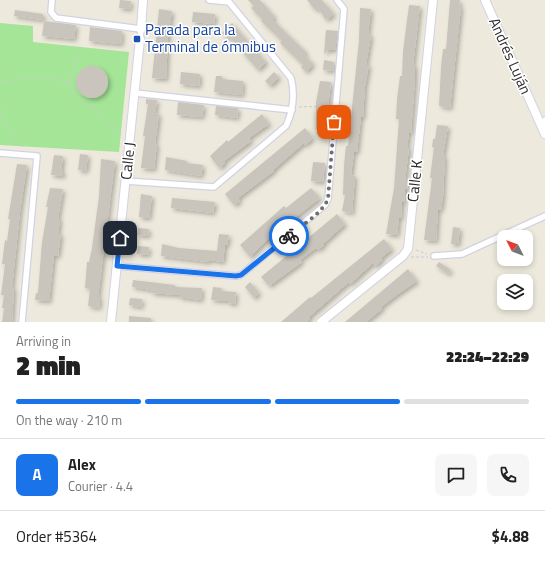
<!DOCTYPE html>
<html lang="en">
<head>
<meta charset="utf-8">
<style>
	:root { --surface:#fff; --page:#f6f6f6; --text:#222; --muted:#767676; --line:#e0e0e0; --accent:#1a73e8 }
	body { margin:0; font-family:"Titillium Web",sans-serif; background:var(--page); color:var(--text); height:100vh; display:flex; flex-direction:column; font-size:15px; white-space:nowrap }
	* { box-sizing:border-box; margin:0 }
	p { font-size:13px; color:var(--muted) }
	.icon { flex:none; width:22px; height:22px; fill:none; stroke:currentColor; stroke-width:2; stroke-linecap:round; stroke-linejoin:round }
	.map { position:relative; height:322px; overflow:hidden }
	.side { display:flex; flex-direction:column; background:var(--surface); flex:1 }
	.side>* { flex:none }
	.needle { width:26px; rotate:312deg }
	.buttons { position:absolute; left:497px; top:230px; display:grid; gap:8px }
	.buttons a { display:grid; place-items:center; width:36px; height:36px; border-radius:8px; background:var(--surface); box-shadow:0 2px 6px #0003; font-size:20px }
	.pin { position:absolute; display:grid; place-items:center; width:34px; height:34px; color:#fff; margin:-17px; border-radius:8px; box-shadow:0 2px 6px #0006 }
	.courier { position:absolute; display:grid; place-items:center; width:40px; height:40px; margin:-20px; border:3px solid #1a73e8; border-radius:50%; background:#fff; color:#222; box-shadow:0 1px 5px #0007 }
	.headline em { font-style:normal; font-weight:800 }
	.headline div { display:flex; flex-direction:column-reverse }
	.headline { display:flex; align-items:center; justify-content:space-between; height:68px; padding:0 16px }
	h1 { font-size:26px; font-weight:800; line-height:30px }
	.bar { display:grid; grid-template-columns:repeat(4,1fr); gap:6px 4px; align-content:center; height:48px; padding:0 16px }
	.bar i { height:5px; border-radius:3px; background:var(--line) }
	.bar .current { background:var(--accent) }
	.bar p { grid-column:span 4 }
	.line { display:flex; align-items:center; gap:10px; padding:0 16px; border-top:1px solid var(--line) }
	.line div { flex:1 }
	.round { display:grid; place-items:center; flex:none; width:42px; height:42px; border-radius:8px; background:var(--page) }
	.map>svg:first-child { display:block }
	.green { fill:#a5e597 }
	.building { fill:#c9c5bc; filter:url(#shadow) }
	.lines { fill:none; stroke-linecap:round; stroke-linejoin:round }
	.street-casing { stroke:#d2d2e4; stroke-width:8 }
	.secondary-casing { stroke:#d2d2e4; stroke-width:10 }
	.path { stroke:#ccc; stroke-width:1; stroke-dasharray:3 2; stroke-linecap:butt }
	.street { stroke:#fff; stroke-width:5.5 }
	.secondary { stroke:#fff; stroke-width:8 }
	.done { stroke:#6f6e69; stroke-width:4; stroke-dasharray:0 7.2 }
	.route { stroke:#1a73e8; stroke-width:5 }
	.transit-dot { fill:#1a4fb4; stroke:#fff; stroke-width:1.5 }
	.labels { text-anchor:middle; stroke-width:3; stroke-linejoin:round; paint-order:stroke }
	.transit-label { font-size:15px; fill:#164399; stroke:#fff; text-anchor:start }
	.street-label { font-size:15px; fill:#2b2b2b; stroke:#fff }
</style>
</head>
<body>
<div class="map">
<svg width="545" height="322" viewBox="0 0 545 322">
	<defs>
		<filter id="shadow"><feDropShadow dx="2.5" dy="2.5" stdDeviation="2" flood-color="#0004"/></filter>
	</defs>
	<rect width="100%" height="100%" fill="#ede9dc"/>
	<polygon class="green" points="0,23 33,26 33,42 129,52 119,152 0,145"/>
	<g class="building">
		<polygon points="120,0 131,1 130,9 119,8"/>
		<polygon points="248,0 260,0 275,17 272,19 306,52 304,54 313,64 306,72 301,67 303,65 280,43 282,41 261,21 262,19 251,8 254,6"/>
		<polygon points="307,0 322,0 334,14 326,20 318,8 315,10"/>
		<polygon points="450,0 460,0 459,6 461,7 450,108 439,106 441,67 443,49 446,49"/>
		<polygon points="409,5 420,6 413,65 415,66 415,78 411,133 409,132 407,148 409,148 405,181 408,181 407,189 405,189 404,202 402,202 401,218 399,218 397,235 386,234 394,188 399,119 396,119 397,99 400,76 402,76 403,51"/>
		<polygon points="360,8 371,9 368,34 371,35 366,65 369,65 365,86 363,117 361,117 357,152 354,152 351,175 355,176 352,213 342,211 345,195 343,195 344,165 346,146 348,146 359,40"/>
		<polygon points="159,9 172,11 168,37 166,79 152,78"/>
		<polygon points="15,10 43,14 43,20 14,16"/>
		<polygon points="193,12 215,14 214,24 192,22"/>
		<polygon points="44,21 76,25 74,39 42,36"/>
		<polygon points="232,23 266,62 258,70 242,52 243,51 229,37 227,38 222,33"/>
		<polygon points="90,27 122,31 121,44 89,41"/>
		<polygon points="326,30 338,31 335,50 328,50 324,54"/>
		<polygon points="324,60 334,62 333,71 323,70"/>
		<circle cx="92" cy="82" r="16"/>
		<polygon points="181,72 200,74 199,86 180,84"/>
		<polygon points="274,72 279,77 270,86 265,81"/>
		<polygon points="216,76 222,76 222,79 243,81 242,95 214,92"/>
		<polygon points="320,81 331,82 326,122 328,123 327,131 316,129 316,102"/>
		<polygon points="146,99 157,100 155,113 159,114 155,144 157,144 154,169 141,168 145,136 143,136 148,104 146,104"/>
		<polygon points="178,102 204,105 202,117 177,115"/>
		<polygon points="216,106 238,108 237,118 215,115"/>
		<polygon points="262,114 269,124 249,138 251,141 224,161 225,163 219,168 210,156 227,140 228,142"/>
		<polygon points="437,125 448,126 443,156 445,156 443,196 441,210 438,209 436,241 424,240 432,178 430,178 434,147 432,147 433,139 435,139"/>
		<polygon points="305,128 313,138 305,145 304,143 273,170 274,171 238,198 240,201 234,205 225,194"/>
		<polygon points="80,154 88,155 86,171 78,170"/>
		<polygon points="54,155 63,156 61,171 63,171 63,176 51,175"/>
		<polygon points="166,157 187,161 187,163 203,165 201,176 165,170"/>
		<polygon points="101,159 115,161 98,297 100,297 99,308 88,306 90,289 85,288 87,262 89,262 92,248 99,196"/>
		<polygon points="313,162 325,163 323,182 311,181"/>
		<polygon points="17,164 27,165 20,212 12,288 14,288 12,322 2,322 4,308 2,308 4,295 1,295 5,264 2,264 5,240 7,241 10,219 8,219"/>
		<polygon points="50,188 63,189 58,219 60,219 58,234 61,234 59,248 58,256 54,255 49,301 35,300 36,293 38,293 42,242 48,207 46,207"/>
		<polygon points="311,188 320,198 269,238 250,257 240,245 284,206 286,208"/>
		<polygon points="141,194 152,196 149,218 139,217"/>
		<polygon points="172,198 215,202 213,213 171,208"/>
		<polygon points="337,214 345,224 323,244 324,245 318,250 316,248 300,260 302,262 269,286 261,277"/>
		<polygon points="453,227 460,228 458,244 451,244"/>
		<polygon points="138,228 149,229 148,236 137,235"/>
		<polygon points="219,234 229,235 227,245 225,245 223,262 209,260 208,262 161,256 162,244 179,248 217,251"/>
		<polygon points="384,239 392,249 381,258 382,260 375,266 373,263 350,284 349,282 309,317 310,319 306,322 281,322 310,297 311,298"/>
		<polygon points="138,246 149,247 148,255 137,254"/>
		<polygon points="439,262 451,270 448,274 436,266"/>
		<polygon points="408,269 417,281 398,294 381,307 382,309 366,322 345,322"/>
		<polygon points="133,280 175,285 175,287 202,288 201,300 179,297 179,295 151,293 152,290 132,287"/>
		<polygon points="250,282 259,293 254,298 245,287"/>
		<polygon points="213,287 222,288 221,291 236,292 235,304 228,303 228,301 211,300"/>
		<polygon points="130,298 142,299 141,307 129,305"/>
		<polygon points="129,316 151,318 151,322 129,322"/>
	</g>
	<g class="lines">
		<defs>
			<g id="street">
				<polyline points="52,0 51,12 56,18 141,29 140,39"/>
				<polyline points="135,93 292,110"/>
				<polyline points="544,130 545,120"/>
				<polyline points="0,153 37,156 22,322"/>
				<path d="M126,181L214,187L286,126C293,111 295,94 291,78L229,2L209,0"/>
				<polyline points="434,256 462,254 545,216"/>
				<polyline points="117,266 236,276 241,275 325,205 328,199 344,9 337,0"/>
			</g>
			<g id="secondary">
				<polyline points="485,0 545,134"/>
				<polyline points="141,29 143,0"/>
				<polyline points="111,322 140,39"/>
				<polyline points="321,322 403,256 408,249 433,0"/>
			</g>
		</defs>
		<use href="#street" class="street-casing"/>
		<use href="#secondary" class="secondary-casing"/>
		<g class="path">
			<polyline points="77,56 70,81 74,95 84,104 93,107 122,135"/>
			<polyline points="0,81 36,78 69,81"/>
			<polyline points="0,106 3,123 23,148"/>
			<polyline points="299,107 329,106"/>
			<polyline points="416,250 427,254"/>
			<polyline points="411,257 428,257"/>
		</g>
		<use href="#street" class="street"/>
		<use href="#secondary" class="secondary"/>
	</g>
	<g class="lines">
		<path class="done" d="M289,236C301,225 321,215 328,199L334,122"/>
		<polyline class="route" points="120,238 117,266 236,276 241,275 289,236"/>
	</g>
	<rect class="transit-dot" x="133" y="35" width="8" height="8" rx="2"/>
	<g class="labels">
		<g class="transit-label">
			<text x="145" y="35">Parada para la<tspan x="145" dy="17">Terminal de ómnibus</tspan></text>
		</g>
		<g class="street-label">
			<text transform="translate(510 56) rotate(66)" y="5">Andrés Luján</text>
			<text transform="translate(128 161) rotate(-84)" y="5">Calle J</text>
			<text transform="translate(415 181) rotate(-84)" y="5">Calle K</text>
		</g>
	</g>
</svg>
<div class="buttons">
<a><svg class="needle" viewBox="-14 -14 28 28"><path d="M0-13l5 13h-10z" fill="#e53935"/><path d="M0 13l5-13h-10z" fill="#767676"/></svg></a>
<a><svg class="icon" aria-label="layers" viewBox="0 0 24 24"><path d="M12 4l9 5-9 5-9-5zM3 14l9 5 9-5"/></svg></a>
</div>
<div class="pin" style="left:334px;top:122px;background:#ea580c"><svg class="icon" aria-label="bag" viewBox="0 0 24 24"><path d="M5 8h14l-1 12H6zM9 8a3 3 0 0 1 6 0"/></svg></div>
<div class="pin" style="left:120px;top:238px;background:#1f2937"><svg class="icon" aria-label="home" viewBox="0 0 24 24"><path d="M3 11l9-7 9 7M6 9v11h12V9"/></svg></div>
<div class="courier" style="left:289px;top:236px"><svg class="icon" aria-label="bike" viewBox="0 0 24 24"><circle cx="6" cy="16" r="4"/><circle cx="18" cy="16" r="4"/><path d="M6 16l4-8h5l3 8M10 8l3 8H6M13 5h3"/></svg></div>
</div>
<section class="side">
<div class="headline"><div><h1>2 min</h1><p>Arriving in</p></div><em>22:24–22:29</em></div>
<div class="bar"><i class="current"></i><i class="current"></i><i class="current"></i><i></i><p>On the way · 210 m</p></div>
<div class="line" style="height:72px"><b class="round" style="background:var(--accent);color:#fff">A</b><div><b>Alex</b><p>Courier · 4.4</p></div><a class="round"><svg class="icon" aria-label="chat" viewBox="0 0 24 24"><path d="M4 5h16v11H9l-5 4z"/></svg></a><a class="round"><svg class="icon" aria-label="phone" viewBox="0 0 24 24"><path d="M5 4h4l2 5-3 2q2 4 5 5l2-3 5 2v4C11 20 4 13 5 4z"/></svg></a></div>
<div class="line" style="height:52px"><div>Order #5364</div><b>$4.88</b></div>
</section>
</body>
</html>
